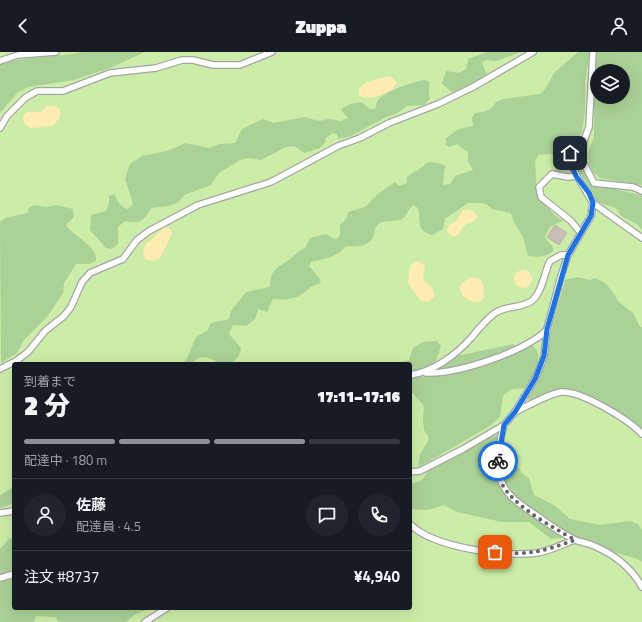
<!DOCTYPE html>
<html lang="ja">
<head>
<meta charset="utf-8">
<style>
	:root { --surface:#171b24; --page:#20242c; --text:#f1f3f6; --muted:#9ea1a6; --line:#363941; --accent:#8c9099 }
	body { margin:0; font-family:"Titillium Web","Noto Sans JP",sans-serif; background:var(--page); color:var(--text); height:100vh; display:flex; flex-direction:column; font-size:15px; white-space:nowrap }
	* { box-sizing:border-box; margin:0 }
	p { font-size:13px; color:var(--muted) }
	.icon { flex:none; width:22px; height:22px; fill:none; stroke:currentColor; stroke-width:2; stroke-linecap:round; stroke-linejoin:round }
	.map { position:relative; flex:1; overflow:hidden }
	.sheet { position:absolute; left:12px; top:310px; width:400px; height:248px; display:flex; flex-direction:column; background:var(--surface); border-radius:4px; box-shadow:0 4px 16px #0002 }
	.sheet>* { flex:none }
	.controls { position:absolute; left:590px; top:12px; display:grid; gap:8px }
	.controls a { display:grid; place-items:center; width:40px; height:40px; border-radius:50%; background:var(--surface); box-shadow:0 4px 16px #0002; font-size:20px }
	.pin { position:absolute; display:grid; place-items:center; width:34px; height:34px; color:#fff; margin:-17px; border-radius:8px; box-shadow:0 2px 6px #0006 }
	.courier { position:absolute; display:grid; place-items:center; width:40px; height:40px; margin:-20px; border:3px solid #1a73e8; border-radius:50%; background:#fff; color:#222; box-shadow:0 1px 5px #0007 }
	.summary em { font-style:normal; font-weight:800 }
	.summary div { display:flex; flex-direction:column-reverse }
	.summary { display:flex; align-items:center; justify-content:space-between; height:68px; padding:0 12px }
	h1 { font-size:26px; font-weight:800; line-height:30px }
	.bar { display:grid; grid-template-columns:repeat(4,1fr); gap:6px 4px; align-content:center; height:48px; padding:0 12px }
	.bar i { height:5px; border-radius:3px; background:var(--line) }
	.bar .active { background:var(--accent) }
	.bar p { grid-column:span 4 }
	.line { display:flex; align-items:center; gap:10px; padding:0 12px; border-top:1px solid var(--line) }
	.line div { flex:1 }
	.round { display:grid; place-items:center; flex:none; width:42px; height:42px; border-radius:21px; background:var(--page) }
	header { display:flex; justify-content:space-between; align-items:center; height:52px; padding:0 12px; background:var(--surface); font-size:18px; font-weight:800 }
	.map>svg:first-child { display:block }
	.grass { fill:#cceda7; fill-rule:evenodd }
	.forest { fill:#aad196; fill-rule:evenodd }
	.sand { fill:#ffecb2 }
	.building { fill:#c8bdb7; stroke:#c2b1a5 }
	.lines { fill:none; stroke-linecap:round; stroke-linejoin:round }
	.service-casing { stroke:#a5a5a5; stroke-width:8 }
	.service { stroke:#fff; stroke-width:5.5 }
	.done { stroke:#686663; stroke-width:4; stroke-dasharray:0 7.2 }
	.route { stroke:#1a73e8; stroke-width:5 }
</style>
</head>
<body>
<header><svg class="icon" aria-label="back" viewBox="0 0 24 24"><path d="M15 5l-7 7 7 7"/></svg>Zuppa<svg class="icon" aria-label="person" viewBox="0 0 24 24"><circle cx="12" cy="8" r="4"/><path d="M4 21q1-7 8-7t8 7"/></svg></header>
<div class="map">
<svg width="642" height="570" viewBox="0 0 642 570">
	<rect width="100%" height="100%" fill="#f0ebe4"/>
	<path class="grass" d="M0,0H642V570H0ZM597,19H623V45H597ZM14,312H410V556H14Z"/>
	<g class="forest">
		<path d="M83,0H145L110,16L74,28L28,35L18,40L0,61V12C27,4 55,6 83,0Z"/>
		<path d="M487,0H521L496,9L485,8L482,11L487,22C483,26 458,39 452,40L442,32L446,19L459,21L466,17L468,7Z"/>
		<path d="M578,0H590L585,29V60L582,80L574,93L561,101L539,103L535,108L537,145L557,165L564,169C553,172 548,174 545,186L553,195V199C545,206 537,205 528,204L523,185L514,170L511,161L492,157L486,152L480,151H468L445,167L443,177L432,183C416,178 421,171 418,156L413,153C408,157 407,164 402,167C395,170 386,168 380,171C374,175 375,180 373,185C369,195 355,195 346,194C336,206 325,206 311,210L309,214L321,228L319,232C309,234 309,238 302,242C293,248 283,248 273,247L267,260L258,257L255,267L246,274L233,273L229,282L241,296C239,313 226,312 212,312L216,309C206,305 200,302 192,312H183L188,304L196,285L208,278L210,272C216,268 223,270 229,267L231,259L246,240L270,235C271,216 276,217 290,207C295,203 298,199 305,196L310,186L326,182L334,187L338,186L340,182V173L347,166L348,160L365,155L379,141L395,130L399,134L407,131V125C413,119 420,119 426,111L433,110L445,113L443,133L450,132L455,124L473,118L468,109V100L457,92L449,95L446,93V86L459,77L473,74L472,66L475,61C485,60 491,59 496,50L503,47L540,42L546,36L554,21Z"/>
		<path d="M596,0H642V133L600,126L592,119L589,110L588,102L594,84V27ZM597,19H623V45H597Z"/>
		<path d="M423,28L429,29C430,35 428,40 430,47L424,53L407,54L396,62L386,65L351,84L338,87L337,82L332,81L326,86L325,91L320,96L304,101L294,94L284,96L261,108L249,106L240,108L219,121L211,133L184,143L179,150L169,154L151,156C145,168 139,173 125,169L118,175V192L112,197L106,196L90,178L91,163L106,159L109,151V144L115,142C117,150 120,155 128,157L133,152L125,127L130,112L142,104L167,99L186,91L209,96L219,92L235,91L242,77L263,67L274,71L304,65L319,69L329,67L341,69L348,66L341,58C344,54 356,49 362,51C365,52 367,55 370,57H375C377,53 376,51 378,48C388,37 409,32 423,28Z"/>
		<polygon points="576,112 594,133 642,143 642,178 637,172 621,164 616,156 597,150"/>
		<path d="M34,153L46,155L56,153L73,157L74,165L66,173C73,185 98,193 96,209L89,212H76L64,231L63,241L47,265L24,288L17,301L1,311L0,170L5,166L28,161V157Z"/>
		<path d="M578,225L590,228L595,226L605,231L612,239L618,249L633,261L640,275H642V378C631,366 583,337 567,337C555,336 543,344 533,349L529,348L527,345L538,327L547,305L552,275L565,228Z"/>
		<polygon points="437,289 441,294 436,309 431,315 410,320 410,312 395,312 409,308 413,296 423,290"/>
		<path d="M514,292L515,295C490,306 462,314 434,319L457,304Z"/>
		<path d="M532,293C546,305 534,323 527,336L512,337L506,341L503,344L500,365L490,374L419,415C417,402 425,397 429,386L424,378L423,368L424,354L410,338V326L454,321L507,304Z"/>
		<path d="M498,382L499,384L496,422L503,441L563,484L561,486L551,487L529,470H502L457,460L444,453L428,458L410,457V432C419,430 424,429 427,419Z"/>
		<path d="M502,397C516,404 516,420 529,426L534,443L554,453L570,467L600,473L630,469L638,472L642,478V510L638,507L606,498L586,488L577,487L543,466L510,440L502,423Z"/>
		<polygon points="14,435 14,451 0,456 0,443"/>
		<polygon points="14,485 14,519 0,522 0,497 9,487"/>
		<polygon points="14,526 14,556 151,556 134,563 126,570 59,570 55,565 36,564 34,570 0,570 0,530"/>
	</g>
	<g class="sand">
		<path d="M390,24L397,30L393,37C384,42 368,50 359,43V37L366,30Z"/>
		<path d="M53,53L60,57V65L53,74L30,76L24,71L23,64C28,57 34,61 41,60L46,55Z"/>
		<path d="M468,157L475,160L477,166C473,171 470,170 465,173C459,178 461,186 451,184L447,179L448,174L456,169L462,159Z"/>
		<polygon points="165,175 170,177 172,181 161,205 154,209 146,208 143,202 145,193"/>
		<path d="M416,209L420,210L425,214L423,226C427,234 436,235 434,245L428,250L420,248L408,231L410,214Z"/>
		<circle cx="523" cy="227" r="9"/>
		<path d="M471,225L480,227L483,231L484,246L479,250C469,251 457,243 461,232Z"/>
	</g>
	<polygon class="building" points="555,173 567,181 559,193 547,185"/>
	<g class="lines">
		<defs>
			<g id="service">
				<polyline points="593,0 589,75 583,91 582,108 594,131 633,135 642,139"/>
				<polyline points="0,9 18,3 56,0"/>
				<polyline points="0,76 7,64 25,46 37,39 63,39 110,21 156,16 182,8 193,8 213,13 240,13 272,0"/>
				<polyline points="577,124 568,125 552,122 539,135 541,145 571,169 580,180"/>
				<polyline points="593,151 642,186"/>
				<polyline points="0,317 16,309 28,300 45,279 64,264 71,255 82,230 90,221 123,207 137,188 149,179 198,153 271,130 338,94 360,86 389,71 438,52 473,35 533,0"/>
				<path d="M426,321C458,322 524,300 547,278"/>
				<path d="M410,323C433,320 456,303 472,285C479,276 486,268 495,261C506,253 522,257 533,248C543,238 544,221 550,209L561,203H568"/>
				<path d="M515,360C528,354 548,342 561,340C580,338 628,367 642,382"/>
				<path d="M504,373C498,395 492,425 510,443C517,451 527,457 536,463C548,472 561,481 575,488C580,490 587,491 592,493C614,502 631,515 642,535"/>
				<polyline points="410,420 420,419 463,397 504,373 515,360 535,327 544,305 547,277 561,224 568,203 591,164 593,151 577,124 568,105 570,101 583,91"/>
				<polyline points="0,461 14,459"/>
				<path d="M410,472C433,496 505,505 537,501C550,499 563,492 575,488"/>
				<polyline points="0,526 14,522"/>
				<polyline points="145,570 167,556"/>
			</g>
		</defs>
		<use href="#service" class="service-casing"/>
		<use href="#service" class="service"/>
	</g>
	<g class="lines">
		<path class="done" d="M495,500C528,504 544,499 575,488C553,475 512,454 501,430C498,423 498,416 498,409"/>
		<polyline class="route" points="498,409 504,373 515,360 535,327 544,304 547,277 568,203 591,164 593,151 589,141 576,124 568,105 570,101"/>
	</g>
</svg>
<div class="controls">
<a><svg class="icon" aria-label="layers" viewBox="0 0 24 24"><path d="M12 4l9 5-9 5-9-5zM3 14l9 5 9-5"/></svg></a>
</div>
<div class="pin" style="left:495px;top:500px;background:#ea580c"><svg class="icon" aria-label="bag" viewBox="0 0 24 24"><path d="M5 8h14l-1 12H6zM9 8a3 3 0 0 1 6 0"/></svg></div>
<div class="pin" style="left:570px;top:101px;background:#1f2937"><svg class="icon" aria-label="home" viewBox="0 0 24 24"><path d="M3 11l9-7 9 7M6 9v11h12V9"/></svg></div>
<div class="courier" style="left:498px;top:409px"><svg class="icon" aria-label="bike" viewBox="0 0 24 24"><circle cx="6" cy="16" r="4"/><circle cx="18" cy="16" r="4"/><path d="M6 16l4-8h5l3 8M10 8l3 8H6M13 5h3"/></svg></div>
<section class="sheet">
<div class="summary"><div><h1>2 分</h1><p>到着まで</p></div><em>17:11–17:16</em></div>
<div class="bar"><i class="active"></i><i class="active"></i><i class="active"></i><i></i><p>配達中 · 180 m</p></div>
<div class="line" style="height:72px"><a class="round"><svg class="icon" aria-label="person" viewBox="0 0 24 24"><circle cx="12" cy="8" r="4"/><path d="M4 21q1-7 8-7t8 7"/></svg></a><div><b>佐藤</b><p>配達員 · 4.5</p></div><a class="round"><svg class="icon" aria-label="chat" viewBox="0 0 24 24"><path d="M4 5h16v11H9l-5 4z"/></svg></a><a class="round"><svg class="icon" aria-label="phone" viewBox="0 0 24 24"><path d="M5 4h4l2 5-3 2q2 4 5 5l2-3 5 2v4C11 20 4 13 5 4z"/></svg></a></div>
<div class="line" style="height:52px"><div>注文 #8737</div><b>¥4,940</b></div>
</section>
</div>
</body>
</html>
